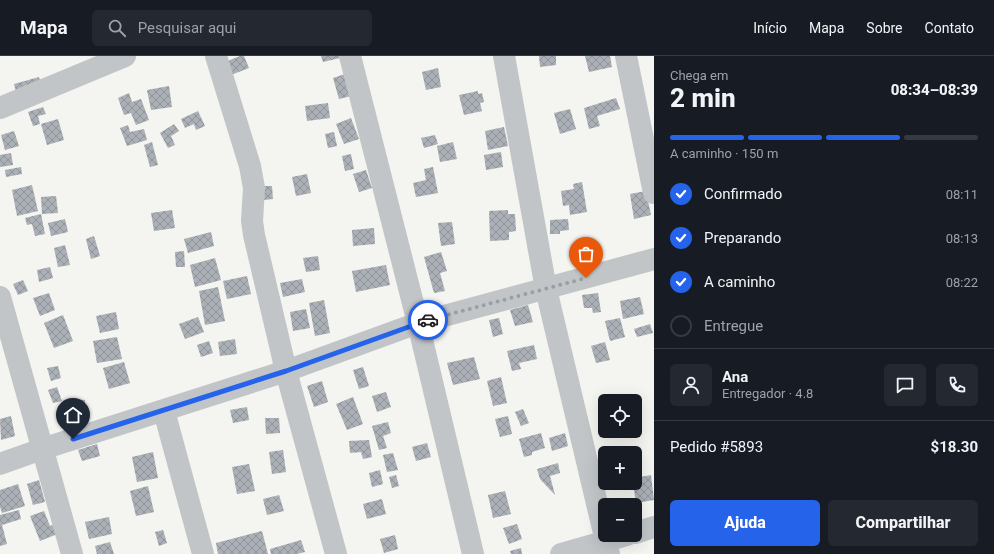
<!DOCTYPE html>
<html lang="pt">
<head>
<meta charset="utf-8">
<style>
	:root { --surface:#171b24; --page:#242831; --text:#f1f3f6; --muted:#9ea1a6; --line:#363941; --accent:#2563eb }
	body { margin:0; font-family:Roboto,sans-serif; background:var(--page); color:var(--text); height:100vh; display:flex; flex-direction:column; font-size:15px; white-space:nowrap }
	* { box-sizing:border-box; margin:0 }
	p { font-size:13px; color:var(--muted) }
	.icon { flex:none; width:22px; height:22px; fill:none; stroke:currentColor; stroke-width:2; stroke-linecap:round; stroke-linejoin:round }
	.map { position:relative; flex:1; overflow:hidden }
	.side { display:flex; flex-direction:column; background:var(--surface); width:340px }
	.side>* { flex:none }
	.controls { position:absolute; left:598px; top:338px; display:grid; gap:8px }
	.controls a { display:grid; place-items:center; width:44px; height:44px; border-radius:6px; background:var(--surface); box-shadow:0 4px 16px #0002; font-size:20px }
	.pin { position:absolute; display:grid; place-items:center; width:34px; height:34px; color:#fff; margin:-41px -17px; border-radius:50% 50% 50% 0; rotate:-45deg; box-shadow:0 0 4px #0007 }
	.pin .icon { rotate:45deg }
	.courier { position:absolute; display:grid; place-items:center; width:40px; height:40px; margin:-20px; border:3px solid #2563eb; border-radius:50%; background:#fff; color:#222; box-shadow:0 1px 5px #0007 }
	.overview em { font-style:normal; font-weight:800 }
	.overview div { display:flex; flex-direction:column-reverse }
	.overview { display:flex; align-items:center; justify-content:space-between; height:68px; padding:0 16px }
	h1 { font-size:26px; font-weight:800; line-height:30px }
	.bar { display:grid; grid-template-columns:repeat(4,1fr); gap:6px 4px; align-content:center; height:48px; padding:0 16px }
	.bar i { height:5px; border-radius:3px; background:var(--line) }
	.bar .current { background:var(--accent) }
	.bar p { grid-column:span 4 }
	.line { display:flex; align-items:center; gap:10px; padding:0 16px; border-top:1px solid var(--line) }
	.line div { flex:1 }
	.round { display:grid; place-items:center; flex:none; width:42px; height:42px; border-radius:6px; background:var(--page) }
	ol { padding:0 16px; list-style:none }
	li { display:flex; align-items:center; gap:12px; height:44px }
	li p { margin-inline-start:auto }
	li .icon { padding:4px; border-radius:50%; background:var(--accent); color:#fff; stroke-width:4 }
	li:last-child { color:var(--muted) }
	li i { width:22px; height:22px; border:2px solid var(--line); border-radius:50% }
	.action { display:flex; gap:8px; margin-top:auto; padding:8px 16px }
	.action a { flex:1; height:46px; border-radius:6px; background:var(--accent); color:#fff; font-size:16px; font-weight:800; line-height:46px; text-align:center }
	.action a+a { background:var(--page); color:var(--text) }
	header { display:flex; align-items:center; gap:24px; box-sizing:border-box; height:56px; padding:0 20px; background:var(--surface); border-bottom:1px solid var(--line) }
	header strong { font-size:19px }
	nav { display:flex; gap:22px; margin-inline-start:auto; font-size:14px }
	.search { width:280px; height:36px; background:var(--page); display:flex; align-items:center; gap:10px; box-sizing:border-box; padding:0 14px; border-radius:6px; color:var(--muted); font-size:15px }
	main { display:flex; flex:1; min-height:0 }
	.map>svg:first-child { display:block }
	.building { fill:url(#building-cross-hatch) }
	.lines { fill:none; stroke-linecap:round; stroke-linejoin:round }
	.minor { stroke:#c2c5c8; stroke-width:22 }
	.done { stroke:#96a0a7; stroke-width:4; stroke-dasharray:0 7.2 }
	.route { stroke:#2563eb; stroke-width:5 }
</style>
</head>
<body>
<header>
<strong>Mapa</strong>
<div class="search"><svg class="icon" aria-label="search" viewBox="0 0 24 24"><circle cx="10" cy="10" r="6"/><path d="M15 15l6 6"/></svg>Pesquisar aqui</div>
<nav><a>Início</a><a>Mapa</a><a>Sobre</a><a>Contato</a></nav>
</header>
<main>
<div class="map">
<svg width="654" height="498" viewBox="0 0 654 498">
	<defs>
		<pattern id="building-cross-hatch" width="8" height="8" patternUnits="userSpaceOnUse"><rect width="8" height="8" fill="#aab0b6"/><path d="M0 0l8 8M0 8l8-8" fill="none" stroke="#8e9499"/></pattern>
	</defs>
	<rect width="100%" height="100%" fill="#f4f4f0"/>
	<g class="building">
		<polygon points="240,0 244,0 249,12 231,19 225,6"/>
		<polygon points="321,0 339,0 340,2 323,6"/>
		<polygon points="539,0 556,0 556,9 540,11"/>
		<polygon points="585,0 610,0 612,11 589,16"/>
		<polygon points="438,12 441,31 426,34 422,16"/>
		<polygon points="345,18 351,40 339,43 333,22"/>
		<polygon points="39,21 42,31 17,39 14,28"/>
		<polygon points="169,30 172,51 151,54 147,34"/>
		<polygon points="478,35 478,38 482,37 484,46 480,47 482,55 464,59 459,39"/>
		<polygon points="129,37 132,46 141,43 149,64 136,69 131,57 124,59 118,42"/>
		<polygon points="616,42 620,53 597,60 600,70 589,73 584,52"/>
		<polygon points="328,47 330,62 307,65 305,50"/>
		<polygon points="43,51 46,58 38,60 40,68 33,70 28,56"/>
		<polygon points="570,53 576,73 560,78 554,57"/>
		<polygon points="198,55 205,70 196,74 194,68 185,72 181,63"/>
		<polygon points="351,62 359,83 344,88 336,68"/>
		<polygon points="58,63 64,84 47,89 41,68"/>
		<polygon points="174,68 179,75 171,80 175,89 168,92 160,77"/>
		<polygon points="128,69 130,76 144,73 147,84 127,90 120,72"/>
		<polygon points="504,71 508,90 488,94 485,75"/>
		<polygon points="14,75 19,90 5,94 1,79"/>
		<polygon points="334,76 337,90 328,92 325,78"/>
		<polygon points="435,79 438,88 424,92 421,82"/>
		<polygon points="152,86 158,109 150,111 144,89"/>
		<polygon points="453,86 457,103 440,106 437,90"/>
		<polygon points="501,96 503,111 486,114 484,99"/>
		<polygon points="11,97 13,109 0,111 0,99"/>
		<polygon points="351,98 354,113 345,115 342,100"/>
		<polygon points="21,111 22,118 6,121 5,114"/>
		<polygon points="433,111 438,137 416,141 413,127 426,124 424,113"/>
		<polygon points="366,114 372,132 359,136 353,118"/>
		<polygon points="307,118 311,137 296,140 292,121"/>
		<polygon points="582,126 587,156 570,159 569,149 563,150 561,135 574,133 573,128"/>
		<polygon points="32,129 38,155 17,160 12,134"/>
		<polygon points="263,130 272,130 273,143 264,144"/>
		<polygon points="646,135 651,159 634,163 630,138"/>
		<polygon points="56,140 58,157 42,158 41,141"/>
		<polygon points="172,154 175,172 154,175 151,157"/>
		<polygon points="508,154 508,158 515,158 516,175 509,176 509,184 490,185 489,155"/>
		<polygon points="41,158 45,178 35,180 32,168 27,169 25,162"/>
		<polygon points="65,163 68,176 51,180 48,167"/>
		<polygon points="568,163 569,174 560,175 560,178 550,178 550,164"/>
		<polygon points="452,166 455,188 441,190 438,167"/>
		<polygon points="374,172 375,188 353,190 352,174"/>
		<polygon points="211,176 214,190 188,197 184,183"/>
		<polygon points="94,180 100,200 91,203 86,183"/>
		<polygon points="65,189 70,209 58,211 54,192"/>
		<polygon points="184,195 185,211 176,211 175,196"/>
		<polygon points="441,196 447,215 440,217 445,235 434,237 424,201"/>
		<polygon points="318,200 320,214 306,216 303,202"/>
		<polygon points="215,202 221,224 195,231 190,209"/>
		<polygon points="386,209 390,229 356,236 352,215"/>
		<polygon points="50,211 53,222 39,226 37,214"/>
		<polygon points="247,220 251,238 227,243 223,225"/>
		<polygon points="302,223 305,236 283,241 280,227"/>
		<polygon points="23,224 28,235 18,239 13,228"/>
		<polygon points="218,231 225,265 205,269 199,235"/>
		<polygon points="49,237 55,254 40,260 33,242"/>
		<polygon points="598,237 601,256 593,257 592,252 584,252 582,239"/>
		<polygon points="640,241 644,258 623,263 620,245"/>
		<polygon points="324,244 330,277 315,280 309,247"/>
		<polygon points="528,249 533,266 515,270 510,254"/>
		<polygon points="306,253 310,272 293,275 290,256"/>
		<polygon points="116,256 119,273 100,277 96,260"/>
		<polygon points="63,259 73,285 54,292 44,267"/>
		<polygon points="198,261 204,276 185,283 179,268"/>
		<polygon points="499,262 503,278 493,281 489,264"/>
		<polygon points="620,262 625,281 610,285 605,265"/>
		<polygon points="650,268 653,277 637,281 634,273"/>
		<polygon points="117,281 122,303 97,307 93,285"/>
		<polygon points="235,283 237,298 220,300 218,286"/>
		<polygon points="209,285 213,297 201,301 197,289"/>
		<polygon points="605,286 610,304 596,307 591,290"/>
		<polygon points="534,289 537,303 519,307 521,313 512,315 507,295"/>
		<polygon points="474,301 480,323 453,329 447,307"/>
		<polygon points="124,306 130,327 109,333 103,312"/>
		<polygon points="58,310 61,322 51,325 47,312"/>
		<polygon points="363,311 369,330 359,333 353,314"/>
		<polygon points="501,321 507,347 493,350 487,325"/>
		<polygon points="322,325 328,346 314,351 307,330"/>
		<polygon points="57,331 62,345 53,347 48,334"/>
		<polygon points="386,336 391,351 377,356 372,340"/>
		<polygon points="353,341 363,368 347,374 336,348"/>
		<polygon points="68,343 85,344 84,360 67,358"/>
		<polygon points="247,351 249,364 233,367 230,354"/>
		<polygon points="523,353 529,367 521,370 515,356"/>
		<polygon points="11,360 15,380 1,384 0,363"/>
		<polygon points="508,360 512,378 500,381 495,363"/>
		<polygon points="265,362 279,362 280,377 266,378"/>
		<polygon points="388,366 391,377 383,380 387,392 379,394 372,370"/>
		<polygon points="541,377 545,392 532,396 532,399 524,401 519,383"/>
		<polygon points="565,377 568,390 552,395 549,382"/>
		<polygon points="369,384 372,401 363,403 361,396 350,397 349,385"/>
		<polygon points="427,387 431,401 416,405 412,391"/>
		<polygon points="97,388 100,400 82,405 78,394"/>
		<polygon points="283,394 286,416 272,418 269,396"/>
		<polygon points="153,396 158,422 137,426 132,401"/>
		<polygon points="393,397 398,414 387,416 383,399"/>
		<polygon points="558,407 560,417 550,420 555,439 540,423 537,413"/>
		<polygon points="249,408 255,435 237,438 232,411"/>
		<polygon points="380,414 383,428 372,431 369,417"/>
		<polygon points="396,419 399,430 392,432 389,421"/>
		<polygon points="651,419 654,444 636,447 633,427 635,427 635,422"/>
		<polygon points="39,424 45,446 33,449 27,428"/>
		<polygon points="18,428 25,450 2,457 0,451 0,434"/>
		<polygon points="148,430 154,456 136,460 130,435"/>
		<polygon points="505,435 511,458 493,462 488,439"/>
		<polygon points="279,439 284,455 267,459 263,443"/>
		<polygon points="382,443 386,458 367,463 363,448"/>
		<polygon points="19,454 21,463 2,469 7,488 0,490 0,459"/>
		<polygon points="44,455 50,470 57,467 60,477 40,485 30,460"/>
		<polygon points="109,461 112,478 89,483 85,466"/>
		<polygon points="517,468 522,483 509,488 503,472"/>
		<polygon points="163,474 167,487 159,490 155,476"/>
		<polygon points="262,475 268,498 218,498 216,487"/>
		<polygon points="395,479 398,493 384,497 380,483"/>
		<polygon points="301,484 305,496 297,498 271,498 270,493"/>
		<polygon points="110,486 114,498 97,498 95,490"/>
		<polygon points="521,492 522,498 511,498 510,495"/>
	</g>
	<g class="lines">
		<g class="minor">
			<polyline points="216,0 250,110 254,132 252,165 254,179 286,315 336,498"/>
			<polyline points="350,0 418,267 473,498"/>
			<polyline points="504,0 546,233 609,498"/>
			<polyline points="626,0 654,137"/>
			<polyline points="0,52 125,0"/>
			<polyline points="0,241 72,498"/>
			<polyline points="164,355 203,498"/>
			<polyline points="0,408 42,393 286,315 418,267 654,203"/>
			<polyline points="635,477 654,471"/>
			<polyline points="561,498 627,479"/>
		</g>
	</g>
	<g class="lines">
		<polyline class="done" points="428,264 586,222"/>
		<polyline class="route" points="73,383 286,315 428,264"/>
	</g>
</svg>
<div class="controls">
<a><svg class="icon" aria-label="locate" viewBox="0 0 24 24"><circle cx="12" cy="12" r="6"/><path d="M12 2v4M12 18v4M2 12h4M18 12h4"/></svg></a>
<a>+</a>
<a>−</a>
</div>
<div class="pin" style="left:586px;top:222px;background:#ea580c"><svg class="icon" aria-label="bag" viewBox="0 0 24 24"><path d="M5 8h14l-1 12H6zM9 8a3 3 0 0 1 6 0"/></svg></div>
<div class="pin" style="left:73px;top:383px;background:#1f2937"><svg class="icon" aria-label="home" viewBox="0 0 24 24"><path d="M3 11l9-7 9 7M6 9v11h12V9"/></svg></div>
<div class="courier" style="left:428px;top:264px"><svg class="icon" aria-label="car" viewBox="0 0 24 24"><path d="M5 17H2v-5l4-1 3-4h7l3 4 3 1v5h-3M9 17h6M6 11h13"/><circle cx="7" cy="17" r="2"/><circle cx="17" cy="17" r="2"/></svg></div>
</div>
<section class="side">
<div class="overview"><div><h1>2 min</h1><p>Chega em</p></div><em>08:34–08:39</em></div>
<div class="bar"><i class="current"></i><i class="current"></i><i class="current"></i><i></i><p>A caminho · 150 m</p></div>
<ol>
<li><svg class="icon" aria-label="check" viewBox="0 0 24 24"><path d="M5 12l5 5 9-10"/></svg>Confirmado<p>08:11</p></li>
<li><svg class="icon" aria-label="check" viewBox="0 0 24 24"><path d="M5 12l5 5 9-10"/></svg>Preparando<p>08:13</p></li>
<li><svg class="icon" aria-label="check" viewBox="0 0 24 24"><path d="M5 12l5 5 9-10"/></svg>A caminho<p>08:22</p></li>
<li><i></i>Entregue</li>
</ol>
<div class="line" style="height:72px"><a class="round"><svg class="icon" aria-label="person" viewBox="0 0 24 24"><circle cx="12" cy="8" r="4"/><path d="M4 21q1-7 8-7t8 7"/></svg></a><div><b>Ana</b><p>Entregador · 4.8</p></div><a class="round"><svg class="icon" aria-label="chat" viewBox="0 0 24 24"><path d="M4 5h16v11H9l-5 4z"/></svg></a><a class="round"><svg class="icon" aria-label="phone" viewBox="0 0 24 24"><path d="M5 4h4l2 5-3 2q2 4 5 5l2-3 5 2v4C11 20 4 13 5 4z"/></svg></a></div>
<div class="line" style="height:52px"><div>Pedido #5893</div><b>$18.30</b></div>
<div class="action"><a>Ajuda</a><a>Compartilhar</a></div>
</section>
</main>
</body>
</html>
